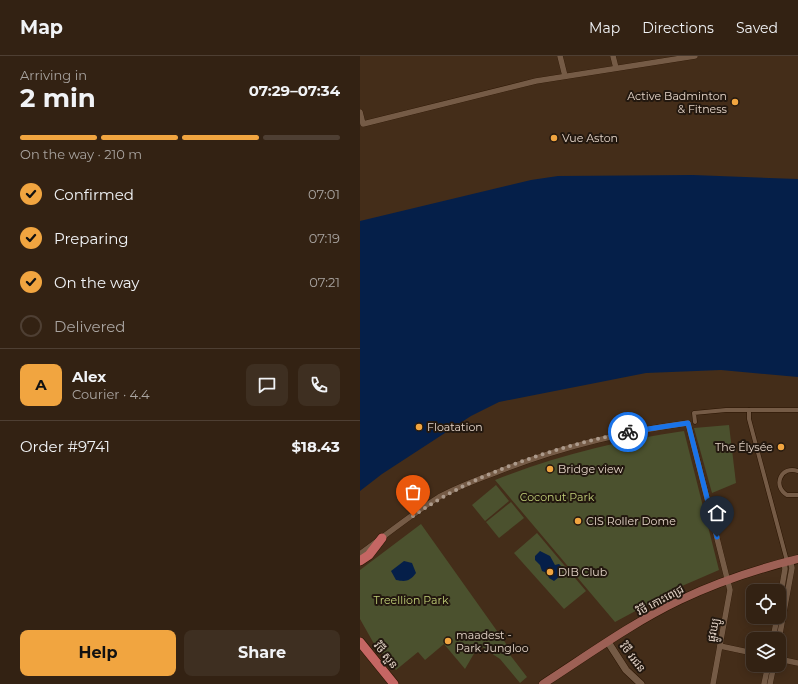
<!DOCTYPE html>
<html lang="en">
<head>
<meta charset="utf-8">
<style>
	:root { --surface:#332213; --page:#3e2f21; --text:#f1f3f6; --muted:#a9a4a0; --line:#4e3f33; --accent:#f1a540 }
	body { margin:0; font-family:Montserrat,"Noto Sans Khmer",sans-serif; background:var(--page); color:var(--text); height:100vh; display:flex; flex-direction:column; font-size:15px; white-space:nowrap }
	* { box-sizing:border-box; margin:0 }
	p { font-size:13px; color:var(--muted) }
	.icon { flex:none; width:22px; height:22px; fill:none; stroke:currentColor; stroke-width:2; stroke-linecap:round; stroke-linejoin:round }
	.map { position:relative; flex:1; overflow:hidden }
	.side { display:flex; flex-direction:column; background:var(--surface); width:360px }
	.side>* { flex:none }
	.fabs { position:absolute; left:386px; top:528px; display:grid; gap:8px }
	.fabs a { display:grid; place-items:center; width:40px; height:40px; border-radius:8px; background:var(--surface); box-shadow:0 2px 10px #0003,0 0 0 1px var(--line); font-size:20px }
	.pin { position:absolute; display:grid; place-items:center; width:34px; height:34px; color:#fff; margin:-41px -17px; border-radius:50% 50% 50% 0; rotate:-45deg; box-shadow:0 0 4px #0007 }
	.pin .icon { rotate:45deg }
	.courier { position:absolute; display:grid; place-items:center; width:40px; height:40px; margin:-20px; border:3px solid #1a73e8; border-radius:50%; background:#fff; color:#222; box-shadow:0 1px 5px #0007 }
	.summary em { font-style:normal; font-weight:700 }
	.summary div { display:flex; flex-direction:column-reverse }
	.summary { display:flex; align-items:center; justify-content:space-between; height:68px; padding:0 20px }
	h1 { font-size:26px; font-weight:700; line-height:30px }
	.bar { display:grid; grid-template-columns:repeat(4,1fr); gap:6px 4px; align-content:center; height:48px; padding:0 20px }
	.bar i { height:5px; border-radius:3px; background:var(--line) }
	.bar .on { background:var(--accent) }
	.bar p { grid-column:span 4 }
	.line { display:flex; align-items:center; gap:10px; padding:0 20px; border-top:1px solid var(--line) }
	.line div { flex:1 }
	.round { display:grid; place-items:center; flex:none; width:42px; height:42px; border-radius:8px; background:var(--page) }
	ol { padding:0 20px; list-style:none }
	li { display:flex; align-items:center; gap:12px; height:44px }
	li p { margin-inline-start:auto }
	li .icon { padding:4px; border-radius:50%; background:var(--accent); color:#111; stroke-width:4 }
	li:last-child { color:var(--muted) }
	li i { width:22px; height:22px; border:2px solid var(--line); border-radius:50% }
	.cta { display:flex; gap:8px; margin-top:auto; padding:8px 20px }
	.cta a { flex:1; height:46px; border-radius:8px; background:var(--accent); color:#111; font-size:16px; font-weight:700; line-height:46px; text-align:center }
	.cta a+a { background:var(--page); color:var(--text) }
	header { display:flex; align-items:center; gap:24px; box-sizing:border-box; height:56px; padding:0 20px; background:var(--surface); border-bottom:1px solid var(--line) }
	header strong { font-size:19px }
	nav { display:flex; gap:22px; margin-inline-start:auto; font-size:14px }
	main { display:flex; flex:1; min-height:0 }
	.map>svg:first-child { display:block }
	.green { fill:#4b512e }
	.water { fill:#051f49 }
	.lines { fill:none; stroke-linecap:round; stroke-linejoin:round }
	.pedestrian-casing { stroke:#2a1402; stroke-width:5 }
	.minor-casing { stroke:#2a1402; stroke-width:6 }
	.tertiary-casing { stroke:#2a1402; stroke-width:8 }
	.secondary-casing { stroke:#2a1402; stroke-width:9 }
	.primary-casing { stroke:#2a1402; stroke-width:10 }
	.pedestrian { stroke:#755b46; stroke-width:4 }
	.minor { stroke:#755b46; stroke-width:5.5 }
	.tertiary { stroke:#755b46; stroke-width:7 }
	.secondary { stroke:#9d6055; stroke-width:8 }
	.primary { stroke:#c56663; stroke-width:9 }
	.done { stroke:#ac9a8b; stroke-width:4; stroke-dasharray:0 7.2 }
	.route { stroke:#1a73e8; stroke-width:5 }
	.poi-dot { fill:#f1a540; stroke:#23180f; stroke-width:1.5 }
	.labels { text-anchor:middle; stroke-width:4; stroke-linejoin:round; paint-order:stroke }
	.poi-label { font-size:11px; fill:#e4d4c8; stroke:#23180f; text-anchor:start }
	.park-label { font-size:11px; fill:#c0cf77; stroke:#23180f }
	.street-label { font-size:11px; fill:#e4d4c8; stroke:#23180f }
</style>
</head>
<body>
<header>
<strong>Map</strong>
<nav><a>Map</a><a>Directions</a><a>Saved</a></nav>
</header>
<main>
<section class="side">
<div class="summary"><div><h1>2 min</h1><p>Arriving in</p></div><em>07:29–07:34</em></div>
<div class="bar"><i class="on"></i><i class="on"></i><i class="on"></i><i></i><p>On the way · 210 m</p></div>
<ol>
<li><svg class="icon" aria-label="check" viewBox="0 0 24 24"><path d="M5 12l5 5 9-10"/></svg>Confirmed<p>07:01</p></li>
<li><svg class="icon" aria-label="check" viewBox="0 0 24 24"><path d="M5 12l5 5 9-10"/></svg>Preparing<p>07:19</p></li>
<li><svg class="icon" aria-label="check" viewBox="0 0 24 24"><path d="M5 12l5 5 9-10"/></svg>On the way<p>07:21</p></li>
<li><i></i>Delivered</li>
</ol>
<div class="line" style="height:72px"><b class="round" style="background:var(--accent);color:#111">A</b><div><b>Alex</b><p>Courier · 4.4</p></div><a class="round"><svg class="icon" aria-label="chat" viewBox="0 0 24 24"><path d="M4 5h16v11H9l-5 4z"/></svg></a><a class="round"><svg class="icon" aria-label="phone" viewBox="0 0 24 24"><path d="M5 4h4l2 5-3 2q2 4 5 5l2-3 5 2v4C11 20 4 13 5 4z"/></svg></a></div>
<div class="line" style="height:52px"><div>Order #9741</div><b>$18.43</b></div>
<div class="cta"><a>Help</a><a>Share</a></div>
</section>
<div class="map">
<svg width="438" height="628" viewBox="0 0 438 628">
	<rect width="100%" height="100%" fill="#442d19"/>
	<g class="green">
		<polygon points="369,369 376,427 352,437 334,372"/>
		<path d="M324,375L359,514L322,530L255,566L135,424C196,400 259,384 324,375Z"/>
		<polygon points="136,429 149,445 125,465 112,449"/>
		<polygon points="151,446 164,462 139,482 126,466"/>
		<polygon points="61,468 147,589 144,591 167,621 160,627 140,603 119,589 105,613 84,588 65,604 58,596 36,614 13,586 0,563 0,514"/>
		<polygon points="177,477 226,535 204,553 154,497"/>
	</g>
	<g class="water">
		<polygon points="333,119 438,123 438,321 361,314 286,317 139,346 111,360 22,418 0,435 0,165 171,124 198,120"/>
		<polygon points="180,495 190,500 195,509 199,508 201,510 199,521 194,525 189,522 187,517 182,515 180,509 175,504 175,500"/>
		<path d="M44,505L52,507L56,517C50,525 46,526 36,524L31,515Z"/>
	</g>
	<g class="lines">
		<defs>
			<g id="pedestrian">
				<polyline points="389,354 389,363 427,505"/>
				<polyline points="335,366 334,357 366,354 438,354"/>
				<path d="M438,415C421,409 412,430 427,439H438"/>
			</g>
			<g id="minor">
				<polyline points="200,0 205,20"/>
				<polyline points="253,0 256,12"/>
				<polyline points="0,56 3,68 176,25 335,0"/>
				<path d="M0,498C26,479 52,458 79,441C97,431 116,424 135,417C197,392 261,376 328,367L370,534L353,628"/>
				<polyline points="419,548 425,513 424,506"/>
				<polyline points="413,583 417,561"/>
				<polyline points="419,583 432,512 430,504"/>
				<polyline points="360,590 393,597"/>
				<polyline points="419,603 438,607"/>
				<polyline points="404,628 408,609"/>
				<polyline points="410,628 414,609"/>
			</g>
			<polyline id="tertiary" points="248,586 266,614 281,628"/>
			<path id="secondary" d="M183,628C228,599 272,567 320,544C358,526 397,513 438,503"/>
			<g id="primary">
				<polyline points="0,505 9,499 22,482"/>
				<polyline points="0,586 34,628"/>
			</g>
		</defs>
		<use href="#pedestrian" class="pedestrian-casing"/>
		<use href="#minor" class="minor-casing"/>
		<use href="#tertiary" class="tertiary-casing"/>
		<use href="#secondary" class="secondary-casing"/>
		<use href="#primary" class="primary-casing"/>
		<use href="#pedestrian" class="pedestrian"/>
		<use href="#minor" class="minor"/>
		<use href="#tertiary" class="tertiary"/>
		<use href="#secondary" class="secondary"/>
		<use href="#primary" class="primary"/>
	</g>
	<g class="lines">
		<path class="done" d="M53,460C116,416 193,392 268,376"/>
		<polyline class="route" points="268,376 328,367 357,481"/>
	</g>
	<g class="poi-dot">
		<circle cx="375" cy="46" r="4"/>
		<circle cx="194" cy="82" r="4"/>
		<circle cx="59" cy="371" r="4"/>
		<circle cx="421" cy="391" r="4"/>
		<circle cx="190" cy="413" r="4"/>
		<circle cx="218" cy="465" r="4"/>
		<circle cx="190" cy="516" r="4"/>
		<circle cx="88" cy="585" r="4"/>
	</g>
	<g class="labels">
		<g class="poi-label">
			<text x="367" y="44" text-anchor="end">Active Badminton<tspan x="367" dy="13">&amp; Fitness</tspan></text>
			<text x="202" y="86">Vue Aston</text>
			<text x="67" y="375">Floatation</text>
			<text x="413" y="395" text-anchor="end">The Élysée</text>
			<text x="198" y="417">Bridge view</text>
			<text x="226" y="469">CIS Roller Dome</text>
			<text x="198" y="520">DIB Club</text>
			<text x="96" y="583">maadest -<tspan x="96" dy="13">Park Jungloo</tspan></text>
		</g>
		<g class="park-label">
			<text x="197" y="445">Coconut Park</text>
			<text x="51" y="548">Treellion Park</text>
		</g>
		<g class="street-label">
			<text transform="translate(300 544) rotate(-28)" y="4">វិថី កោះពេជ្រ</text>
			<text transform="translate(353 574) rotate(-80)" y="4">ផ្លូវឃ្យូ</text>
			<text transform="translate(26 599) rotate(51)" y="4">វិថី សួន</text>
			<text transform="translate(273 601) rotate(52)" y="4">វិថី វរជន</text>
		</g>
	</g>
</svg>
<div class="fabs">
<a><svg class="icon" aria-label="locate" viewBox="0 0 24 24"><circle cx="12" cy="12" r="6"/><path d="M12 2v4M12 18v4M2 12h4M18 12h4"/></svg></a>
<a><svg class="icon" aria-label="layers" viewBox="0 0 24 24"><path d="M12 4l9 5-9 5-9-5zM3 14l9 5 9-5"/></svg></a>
</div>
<div class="pin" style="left:53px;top:460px;background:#ea580c"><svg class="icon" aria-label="bag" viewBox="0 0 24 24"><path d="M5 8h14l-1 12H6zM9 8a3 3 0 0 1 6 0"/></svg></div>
<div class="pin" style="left:357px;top:481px;background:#1f2937"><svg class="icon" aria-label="home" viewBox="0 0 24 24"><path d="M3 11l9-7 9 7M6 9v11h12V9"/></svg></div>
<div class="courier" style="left:268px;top:376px"><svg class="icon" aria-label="bike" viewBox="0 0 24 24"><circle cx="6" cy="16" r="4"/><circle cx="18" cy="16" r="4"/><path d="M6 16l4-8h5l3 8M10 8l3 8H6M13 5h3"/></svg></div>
</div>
</main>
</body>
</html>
